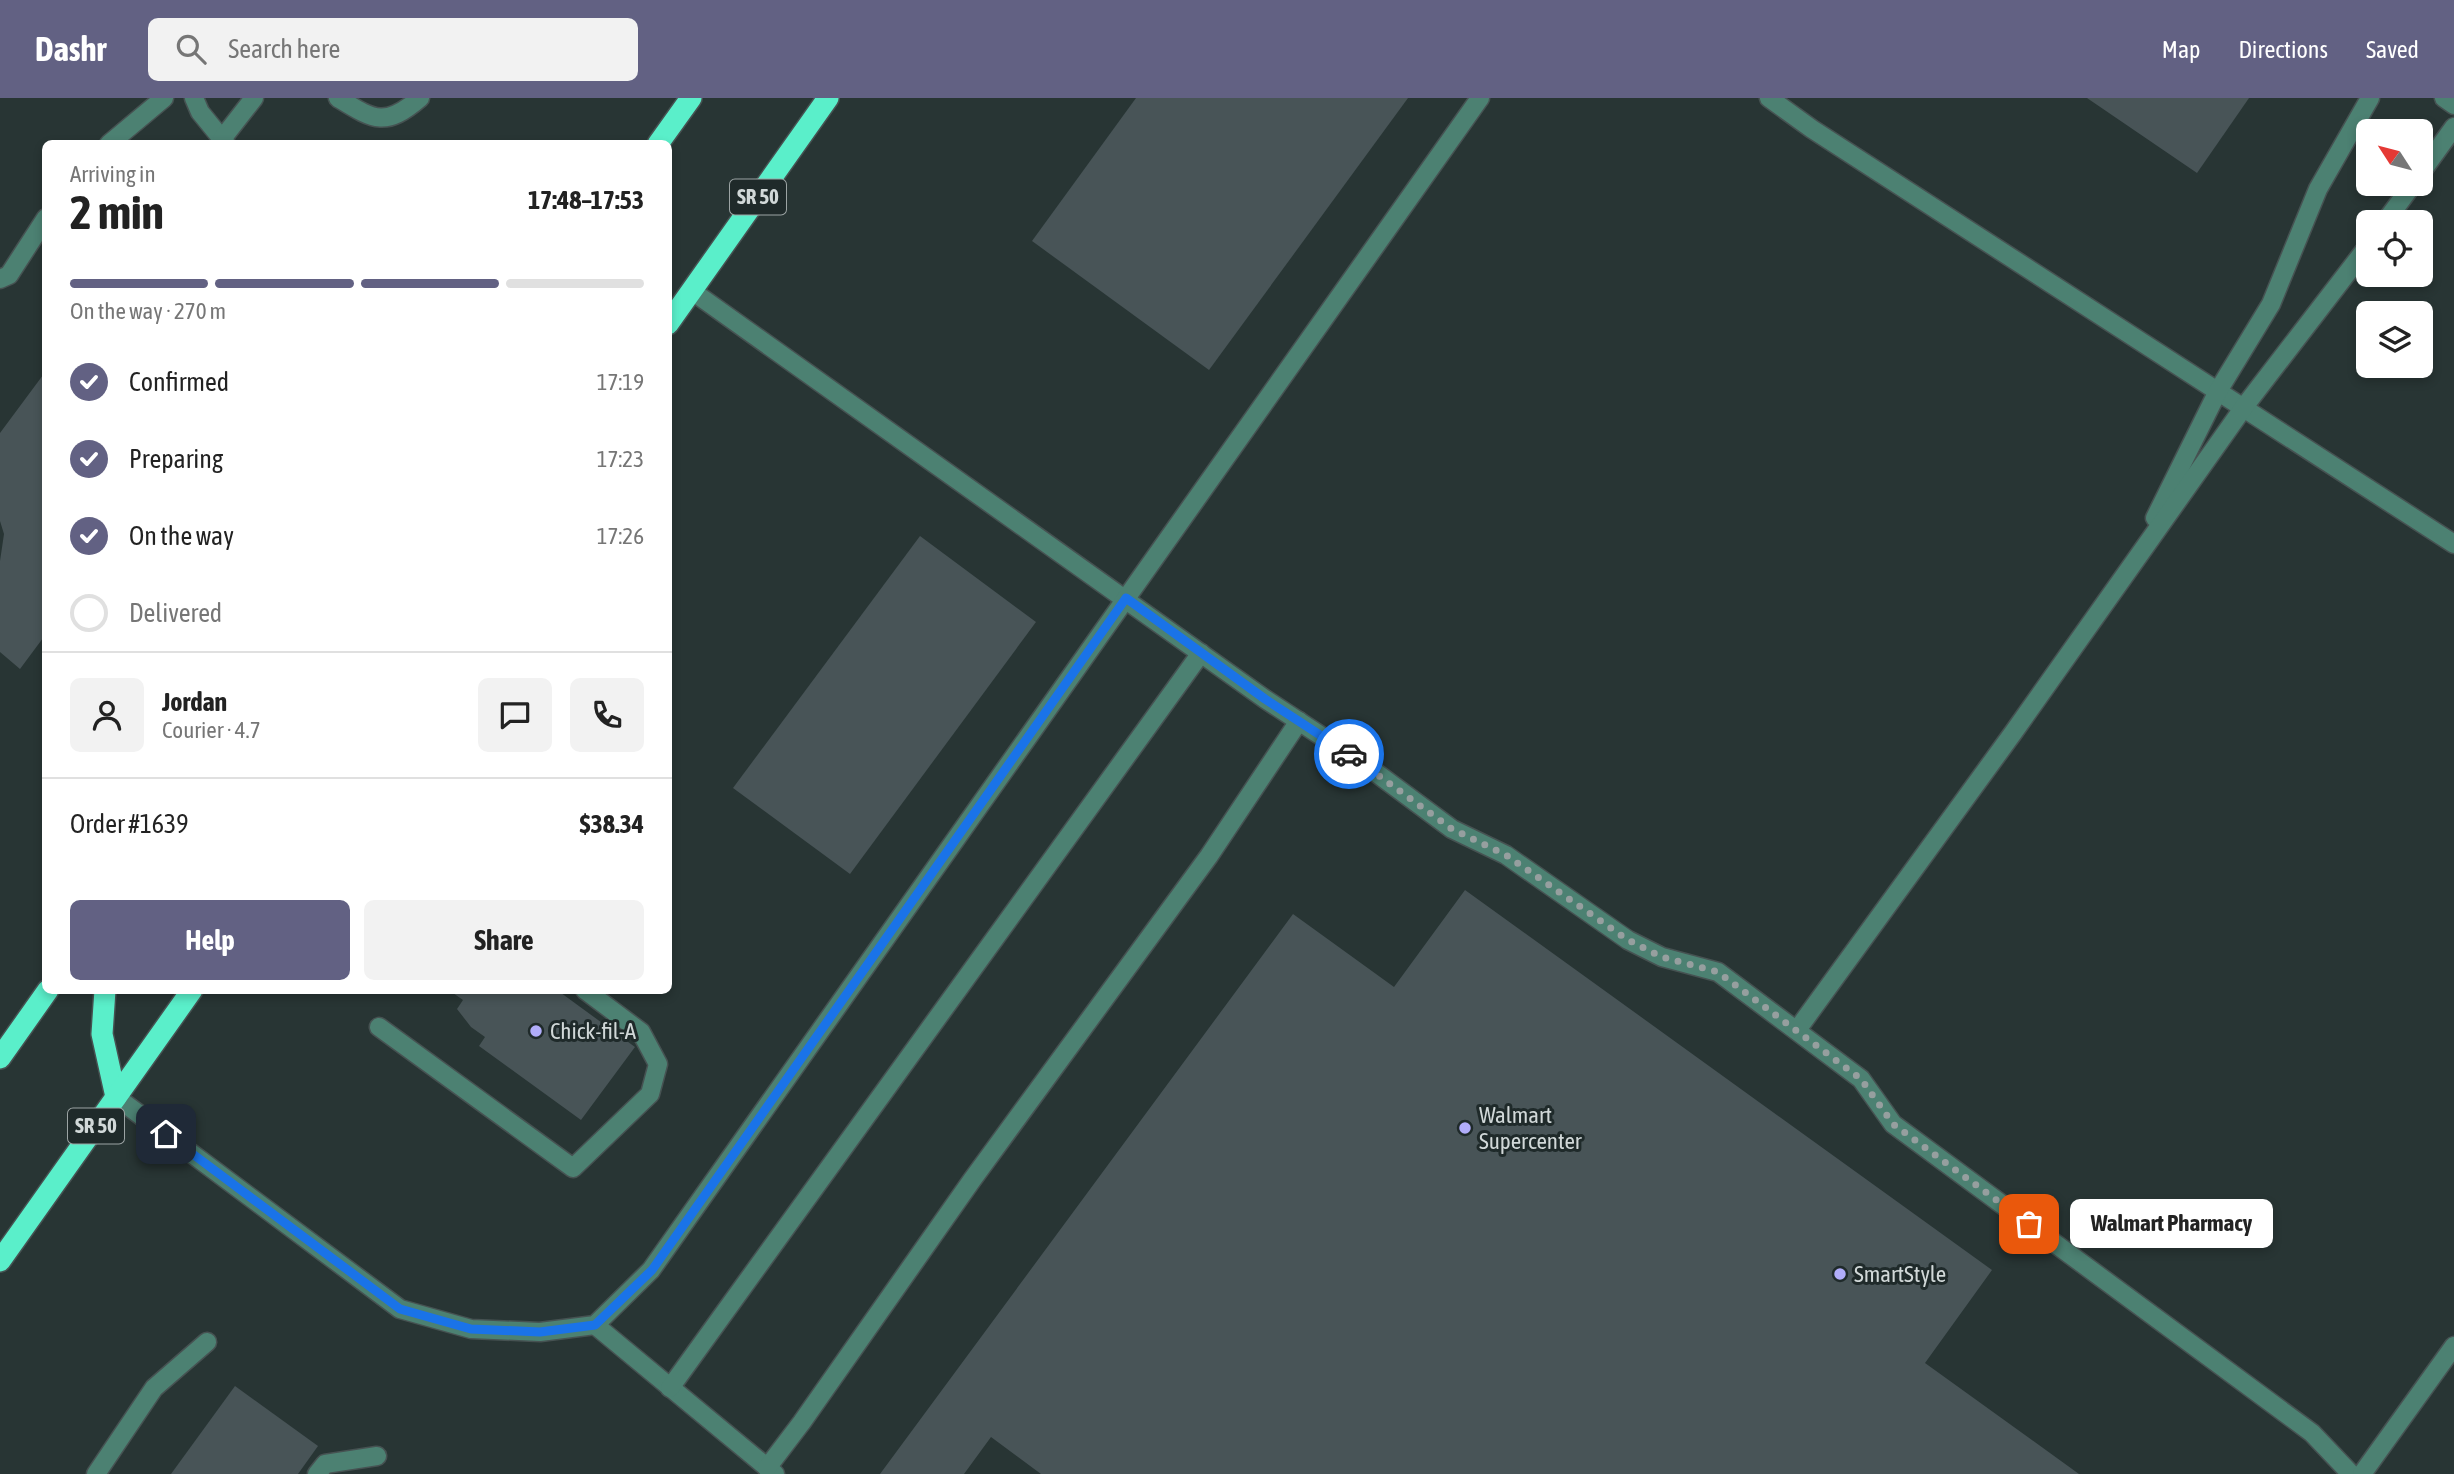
<!DOCTYPE html>
<html lang="en">
<head>
<meta charset="utf-8">
<style>
	:root { --surface:#fff; --page:#f2f2f2; --text:#222; --muted:#767676; --line:#e0e0e0; --accent:#626183 }
	body { margin:0; font-family:"Asap Condensed",sans-serif; background:var(--page); color:var(--text); height:100vh; display:flex; flex-direction:column; font-size:26px; white-space:nowrap }
	* { box-sizing:border-box; margin:0 }
	p { font-size:23px; color:var(--muted) }
	.icon { flex:none; width:38px; height:38px; fill:none; stroke:currentColor; stroke-width:2; stroke-linecap:round; stroke-linejoin:round }
	.map { position:relative; flex:1; overflow:hidden }
	.panel { position:absolute; left:42px; top:42px; width:630px; height:854px; display:flex; flex-direction:column; background:var(--surface); border-radius:10px; box-shadow:0 4px 10px #0003 }
	.panel>* { flex:none }
	.needle { width:46px; rotate:306deg }
	.tools { position:absolute; left:2356px; top:21px; display:grid; gap:14px }
	.tools a { display:grid; place-items:center; width:77px; height:77px; border-radius:10px; background:var(--surface); box-shadow:0 4px 10px #0003; font-size:35px }
	.pin { position:absolute; display:grid; place-items:center; width:60px; height:60px; color:#fff; margin:-30px; border-radius:14px; box-shadow:0 4px 10px #0006 }
	.courier { position:absolute; display:grid; place-items:center; width:70px; height:70px; margin:-35px; border:5px solid #1a73e8; border-radius:50%; background:#fff; color:#222; box-shadow:0 2px 9px #0007 }
	.bubble { position:absolute; height:49px; border-radius:10px; background:var(--surface); box-shadow:0 4px 10px #0003; font-size:23px; font-weight:700; line-height:49px; text-align:center }
	.headline em { font-style:normal; font-weight:700 }
	.headline div { display:flex; flex-direction:column-reverse }
	.headline { display:flex; align-items:center; justify-content:space-between; height:119px; padding:0 28px }
	h1 { font-size:46px; font-weight:700; line-height:52px }
	.bar { display:grid; grid-template-columns:repeat(4,1fr); gap:10px 7px; align-content:center; height:84px; padding:0 28px }
	.bar i { height:9px; border-radius:5px; background:var(--line) }
	.bar .current { background:var(--accent) }
	.bar p { grid-column:span 4 }
	.line { display:flex; align-items:center; gap:18px; padding:0 28px; border-top:2px solid var(--line) }
	.line div { flex:1 }
	.round { display:grid; place-items:center; flex:none; width:74px; height:74px; border-radius:10px; background:var(--page) }
	ol { padding:0 28px; list-style:none }
	li { display:flex; align-items:center; gap:21px; height:77px }
	li p { margin-inline-start:auto }
	li .icon { padding:7px; border-radius:50%; background:var(--accent); color:#fff; stroke-width:4 }
	li:last-child { color:var(--muted) }
	li i { width:38px; height:38px; border:4px solid var(--line); border-radius:50% }
	.action { display:flex; gap:14px; margin-top:auto; padding:14px 28px }
	.action a { flex:1; height:80px; border-radius:10px; background:var(--accent); color:#fff; font-size:28px; font-weight:700; line-height:80px; text-align:center }
	.action a+a { background:var(--page); color:var(--text) }
	header { display:flex; align-items:center; gap:42px; box-sizing:border-box; height:98px; padding:0 35px; background:var(--accent); color:#fff }
	header strong { font-size:33px }
	nav { display:flex; gap:38px; margin-inline-start:auto; font-size:24px }
	.search { width:490px; height:63px; background:var(--page); display:flex; align-items:center; gap:18px; box-sizing:border-box; padding:0 24px; border-radius:10px; color:var(--muted); font-size:26px }
	.map>svg:first-child { display:block }
	.building { fill:#485457 }
	.lines { fill:none; stroke-linecap:round; stroke-linejoin:round }
	.minor-casing { stroke:#465252; stroke-width:21 }
	.highway-casing { stroke:#465252; stroke-width:24 }
	.minor { stroke:#4c8172; stroke-width:18 }
	.highway { stroke:#5aefca; stroke-width:21 }
	.done { stroke:#969f9f; stroke-width:7; stroke-dasharray:0 12.6 }
	.route { stroke:#1a73e8; stroke-width:9 }
	.poi-dot { fill:#b1adfa; stroke:#1f2a2a; stroke-width:2.5 }
	.labels { text-anchor:middle; stroke-width:6; stroke-linejoin:round; paint-order:stroke }
	.shield { fill:#1f2a2a; stroke:#9ca4a4; stroke-width:2 }
	.shield-label { font-size:21px; font-weight:bold; fill:#d1d8d8 }
	.poi-label { font-size:23px; fill:#d1d8d8; stroke:#1f2a2a; text-anchor:start }
</style>
</head>
<body>
<header>
<strong>Dashr</strong>
<div class="search"><svg class="icon" aria-label="search" viewBox="0 0 24 24"><circle cx="10" cy="10" r="6"/><path d="M15 15l6 6"/></svg>Search here</div>
<nav><a>Map</a><a>Directions</a><a>Saved</a></nav>
</header>
<div class="map">
<svg width="2454" height="1376" viewBox="0 0 2454 1376">
	<rect width="100%" height="100%" fill="#283534"/>
	<g class="building">
		<polygon points="1136,0 1408,0 1209,272 1032,143"/>
		<polygon points="2087,0 2249,0 2197,75"/>
		<polygon points="46,273 46,536 20,571 0,554 0,463 4,436 0,423 0,335"/>
		<polygon points="920,438 1036,524 850,776 733,690"/>
		<polygon points="1465,792 1992,1172 1925,1265 2079,1376 1041,1376 991,1339 964,1376 880,1376 1293,816 1394,889"/>
		<polygon points="455,892 557,892 635,949 581,1022 479,948 485,939 471,929 457,911 463,902 453,895"/>
		<polygon points="235,1288 318,1348 298,1376 171,1376"/>
	</g>
	<g class="lines">
		<defs>
			<g id="minor">
				<polyline points="194,0 200,14 226,46"/>
				<path d="M338,0C374,22 385,30 420,0"/>
				<polyline points="1769,0 1812,31 2454,446"/>
				<polyline points="2444,0 2454,7"/>
				<polyline points="222,41 254,0"/>
				<polyline points="109,46 164,0"/>
				<polyline points="2420,76 2454,29"/>
				<polyline points="2385,124 2413,86"/>
				<polyline points="0,181 9,177 46,120"/>
				<polyline points="692,193 1265,601 1367,668 1452,731 1506,757 1628,842 1662,859 1718,874 1861,981 1893,1026 2312,1335 2351,1376"/>
				<polyline points="2155,420 2218,293 2271,206 2318,91 2370,0"/>
				<polyline points="379,929 573,1070 650,996 658,966 641,934 585,892"/>
				<polyline points="1797,932 2013,635 2244,309 2368,148"/>
				<polyline points="116,999 400,1211 471,1231 540,1234 595,1227 651,1172 1480,0"/>
				<polyline points="595,1227 775,1376"/>
				<polyline points="670,1290 1201,555"/>
				<polyline points="767,1370 802,1324 972,1082 1209,758 1299,623"/>
				<polyline points="96,1376 154,1290 207,1244"/>
				<polyline points="317,1376 325,1366 377,1358"/>
				<polyline points="2362,1376 2454,1248"/>
			</g>
			<g id="highway">
				<polyline points="658,46 691,0"/>
				<polyline points="668,226 828,0"/>
				<polyline points="105,892 102,936 116,999"/>
				<polyline points="0,960 48,892"/>
				<polyline points="0,1163 192,892"/>
			</g>
		</defs>
		<use href="#minor" class="minor-casing"/>
		<use href="#highway" class="highway-casing"/>
		<use href="#minor" class="minor"/>
		<use href="#highway" class="highway"/>
	</g>
	<g class="lines">
		<polyline class="done" points="1349,656 1452,731 1506,757 1628,842 1662,859 1718,874 1861,981 1893,1026 2029,1126"/>
		<polyline class="route" points="166,1036 400,1211 471,1231 540,1234 595,1227 652,1172 1126,500 1265,601 1349,656"/>
	</g>
	<g class="poi-dot">
		<circle cx="536" cy="933" r="7"/>
		<circle cx="1465" cy="1030" r="7"/>
		<circle cx="1840" cy="1176" r="7"/>
	</g>
	<g class="labels">
		<g class="shield">
			<rect x="730" y="81.5" width="56" height="35" rx="5"/>
			<rect x="68" y="1010.5" width="56" height="35" rx="5"/>
		</g>
		<g class="shield-label">
			<text x="758" y="106">SR 50</text>
			<text x="96" y="1035">SR 50</text>
		</g>
		<g class="poi-label">
			<text x="550" y="941">Chick-fil-A</text>
			<text x="1479" y="1025">Walmart<tspan x="1479" dy="26">Supercenter</tspan></text>
			<text x="1854" y="1184">SmartStyle</text>
		</g>
	</g>
</svg>
<div class="tools">
<a><svg class="needle" viewBox="-14 -14 28 28"><path d="M0-13l5 13h-10z" fill="#e53935"/><path d="M0 13l5-13h-10z" fill="#767676"/></svg></a>
<a><svg class="icon" aria-label="locate" viewBox="0 0 24 24"><circle cx="12" cy="12" r="6"/><path d="M12 2v4M12 18v4M2 12h4M18 12h4"/></svg></a>
<a><svg class="icon" aria-label="layers" viewBox="0 0 24 24"><path d="M12 4l9 5-9 5-9-5zM3 14l9 5 9-5"/></svg></a>
</div>
<div class="pin" style="left:2029px;top:1126px;background:#ea580c"><svg class="icon" aria-label="bag" viewBox="0 0 24 24"><path d="M5 8h14l-1 12H6zM9 8a3 3 0 0 1 6 0"/></svg></div>
<div class="pin" style="left:166px;top:1036px;background:#1f2937"><svg class="icon" aria-label="home" viewBox="0 0 24 24"><path d="M3 11l9-7 9 7M6 9v11h12V9"/></svg></div>
<div class="courier" style="left:1349px;top:656px"><svg class="icon" aria-label="car" viewBox="0 0 24 24"><path d="M5 17H2v-5l4-1 3-4h7l3 4 3 1v5h-3M9 17h6M6 11h13"/><circle cx="7" cy="17" r="2"/><circle cx="17" cy="17" r="2"/></svg></div>
<div class="bubble" style="left:2070px;top:1101px;width:203px">Walmart Pharmacy</div>
<section class="panel">
<div class="headline"><div><h1>2 min</h1><p>Arriving in</p></div><em>17:48–17:53</em></div>
<div class="bar"><i class="current"></i><i class="current"></i><i class="current"></i><i></i><p>On the way · 270 m</p></div>
<ol>
<li><svg class="icon" aria-label="check" viewBox="0 0 24 24"><path d="M5 12l5 5 9-10"/></svg>Confirmed<p>17:19</p></li>
<li><svg class="icon" aria-label="check" viewBox="0 0 24 24"><path d="M5 12l5 5 9-10"/></svg>Preparing<p>17:23</p></li>
<li><svg class="icon" aria-label="check" viewBox="0 0 24 24"><path d="M5 12l5 5 9-10"/></svg>On the way<p>17:26</p></li>
<li><i></i>Delivered</li>
</ol>
<div class="line" style="height:126px"><a class="round"><svg class="icon" aria-label="person" viewBox="0 0 24 24"><circle cx="12" cy="8" r="4"/><path d="M4 21q1-7 8-7t8 7"/></svg></a><div><b>Jordan</b><p>Courier · 4.7</p></div><a class="round"><svg class="icon" aria-label="chat" viewBox="0 0 24 24"><path d="M4 5h16v11H9l-5 4z"/></svg></a><a class="round"><svg class="icon" aria-label="phone" viewBox="0 0 24 24"><path d="M5 4h4l2 5-3 2q2 4 5 5l2-3 5 2v4C11 20 4 13 5 4z"/></svg></a></div>
<div class="line" style="height:91px"><div>Order #1639</div><b>$38.34</b></div>
<div class="action"><a>Help</a><a>Share</a></div>
</section>
</div>
</body>
</html>
